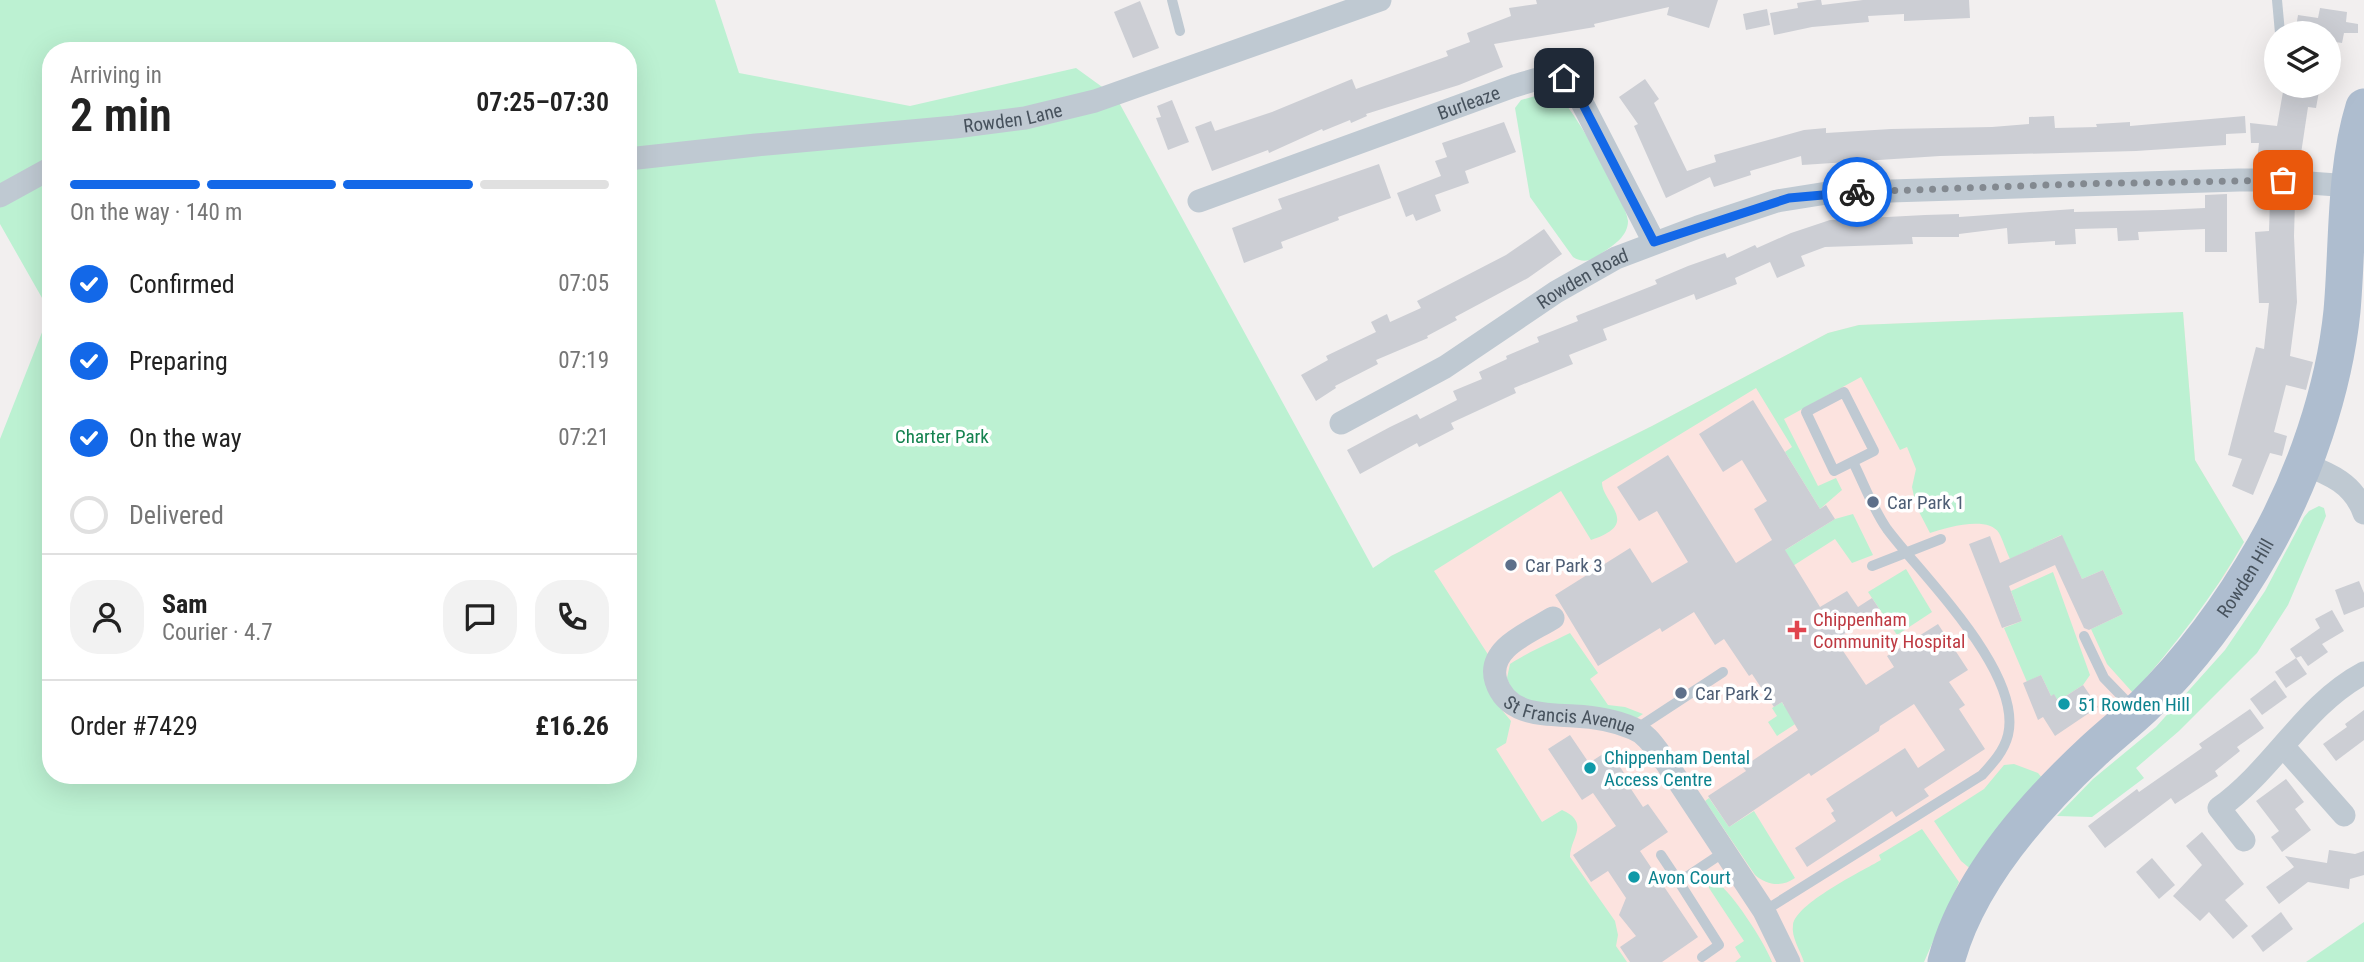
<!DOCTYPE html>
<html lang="en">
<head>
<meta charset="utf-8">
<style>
	:root { --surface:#fff; --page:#f2f2f2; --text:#222; --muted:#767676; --line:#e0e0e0; --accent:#1368e8 }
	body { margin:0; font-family:"Roboto Condensed",sans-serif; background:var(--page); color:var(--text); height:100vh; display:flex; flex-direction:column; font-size:26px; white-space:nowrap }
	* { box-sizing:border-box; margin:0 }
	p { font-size:23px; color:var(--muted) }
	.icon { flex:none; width:38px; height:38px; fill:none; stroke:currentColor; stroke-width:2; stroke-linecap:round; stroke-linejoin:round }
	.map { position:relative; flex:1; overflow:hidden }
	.drawer { position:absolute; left:42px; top:42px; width:595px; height:742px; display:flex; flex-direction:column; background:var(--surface); border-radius:28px; box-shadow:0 7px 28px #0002 }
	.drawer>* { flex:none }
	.controls { position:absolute; left:2264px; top:21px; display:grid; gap:14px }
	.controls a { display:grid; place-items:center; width:77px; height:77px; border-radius:50%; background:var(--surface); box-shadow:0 7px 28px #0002; font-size:35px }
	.pin { position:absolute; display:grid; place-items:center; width:60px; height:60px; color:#fff; margin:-30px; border-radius:14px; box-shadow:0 4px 10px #0006 }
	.courier { position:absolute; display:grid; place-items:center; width:70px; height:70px; margin:-35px; border:5px solid #1368e8; border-radius:50%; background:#fff; color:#222; box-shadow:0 2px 9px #0007 }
	.headline em { font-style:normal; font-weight:600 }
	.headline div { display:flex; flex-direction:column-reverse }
	.headline { display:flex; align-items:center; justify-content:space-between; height:119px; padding:0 28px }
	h1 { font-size:46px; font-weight:600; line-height:52px }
	.bar { display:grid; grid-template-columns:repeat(4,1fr); gap:10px 7px; align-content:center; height:84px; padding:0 28px }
	.bar i { height:9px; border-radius:5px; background:var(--line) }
	.bar .active { background:var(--accent) }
	.bar p { grid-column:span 4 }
	.line { display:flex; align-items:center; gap:18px; padding:0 28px; border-top:2px solid var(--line) }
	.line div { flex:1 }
	.round { display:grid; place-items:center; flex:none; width:74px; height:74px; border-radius:28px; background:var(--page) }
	ol { padding:0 28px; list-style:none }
	li { display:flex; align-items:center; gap:21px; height:77px }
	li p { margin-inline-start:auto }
	li .icon { padding:7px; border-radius:50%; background:var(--accent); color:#fff; stroke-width:4 }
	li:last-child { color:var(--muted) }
	li i { width:38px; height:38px; border:4px solid var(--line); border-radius:50% }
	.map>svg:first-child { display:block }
	.medical { fill:#fce3df }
	.green { fill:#bcf1d2; fill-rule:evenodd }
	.building { fill:#ccced4 }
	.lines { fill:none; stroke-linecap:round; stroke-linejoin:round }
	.service { stroke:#bfc9d2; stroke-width:10 }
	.minor { stroke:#bfc9d2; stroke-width:23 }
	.primary { stroke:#aebdcf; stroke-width:37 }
	.done { stroke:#838990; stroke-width:7; stroke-dasharray:0 12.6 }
	.route { stroke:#1368e8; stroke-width:9 }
	.service-dot { fill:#5c6f8a; stroke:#fff; stroke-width:2.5 }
	.health-dot { fill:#e0444e; stroke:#fff; stroke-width:2.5 }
	.culture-dot { fill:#0f9aa8; stroke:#fff; stroke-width:2.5 }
	.labels { text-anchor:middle; stroke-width:7; stroke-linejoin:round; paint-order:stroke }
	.street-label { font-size:19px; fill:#47525d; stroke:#fff }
	.park-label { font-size:19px; fill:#14824f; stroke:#fff }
	.service-label { font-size:19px; fill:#4e5e75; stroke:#fff; text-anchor:start }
	.health-label { font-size:19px; fill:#be3a42; stroke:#fff; text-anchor:start }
	.culture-label { font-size:19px; fill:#0d838f; stroke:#fff; text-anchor:start }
</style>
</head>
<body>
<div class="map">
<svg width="2364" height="962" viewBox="0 0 2364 962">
	<rect width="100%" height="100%" fill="#f2efef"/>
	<polygon class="medical" points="2183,312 2195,460 2244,542 2225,575 2161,660 1941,921 1924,962 1592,962 1391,556 1652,426 1828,333 1859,325"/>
	<g class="green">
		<path d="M0,0H715L739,73L910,106L1076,68L1116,97L1373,568L1391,556L1652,426L1828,333L1859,325L2183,312L2195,460L2244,542C2213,597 2174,646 2133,693L2107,664L2091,629L2123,614L2103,570L2082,579L2061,535L2010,559C2006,551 2003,540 1999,533C1988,515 1945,528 1930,533L1916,506L1912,487L1916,469L1907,447L1900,450L1861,377L1784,419L1818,486L1836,478L1842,490L1820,509L1785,452L1792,447L1756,388L1602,482C1601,499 1633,519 1607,533C1603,536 1596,538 1591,540L1561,491L1434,571L1489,656L1501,709L1511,721L1506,743L1496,749L1542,822L1562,810C1591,823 1570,838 1570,857L1615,921L1618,935L1616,946L1627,962H0V439L50,312L0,224ZM51,51H628V775H51Z"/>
		<path d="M1553,91C1568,97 1628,204 1628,221C1628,236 1614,245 1602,253C1593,260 1584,264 1573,257L1530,197L1515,108L1521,100Z"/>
		<polygon points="2319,506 2324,508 2326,516 2288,605 2257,653 2179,731 2136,768 2144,778 2092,817 2057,816 2093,779 2156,727 2225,650 2265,591 2304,517 2309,511"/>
		<polygon points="1853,514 1873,555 1852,563 1835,539 1763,585 1753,570 1835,519"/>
		<polygon points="1906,569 1932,612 1897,635 1868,592"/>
		<polygon points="2053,572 2090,675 2083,685 2058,701 2054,695 2051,696 2041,675 2027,682 2004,628 2022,621 2011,591"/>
		<path d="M1570,633L1598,673L1590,679L1608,705L1625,707L1643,714L1637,718L1534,708L1511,688L1507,678L1510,664C1532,650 1548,644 1570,633Z"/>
		<polygon points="1782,702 1784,706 1823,706 1777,736 1768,722 1777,716 1772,708"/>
		<polygon points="2014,764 2038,773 2043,779 1973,871 1961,861 1934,821 1984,789 2004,765"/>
		<path d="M1709,798L1729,827L1754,811L1795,878C1782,887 1768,886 1755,875L1705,801Z"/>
		<path d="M1922,829L1959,882L1924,962H1804C1800,950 1791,937 1793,925C1795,904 1862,871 1881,860L1879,855Z"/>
		<path d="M1714,880C1731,890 1765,943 1772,962H1735L1741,957L1735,947L1744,941L1709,888V883Z"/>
		<polygon points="2364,922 2364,962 2306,962"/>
	</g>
	<g class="building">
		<polygon points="1536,0 1718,0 1709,28 1667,15 1669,7 1594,24 1595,27 1494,44 1503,67 1459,85 1366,114 1367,116 1351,123 1350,120 1323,131 1322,129 1269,153 1268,150 1212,171 1195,127 1211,121 1215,131 1272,112 1352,79 1356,89 1448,56 1446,51 1470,42 1467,33 1511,16 1509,8 1537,4"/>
		<polygon points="1817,0 1821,0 1822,5 1863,0 1969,0 1970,18 1904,21 1904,14 1868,16 1869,22 1812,27 1774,35 1770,13 1798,8 1797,3"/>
		<polygon points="1140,1 1159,48 1133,58 1114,12"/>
		<polygon points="2320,8 2347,12 2346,22 2358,24 2358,33 2344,33 2342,43 2329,41 2329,33 2295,33 2298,15 2318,18"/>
		<polygon points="1767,9 1770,25 1746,30 1743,14"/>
		<polygon points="1645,79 1659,99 1654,103 1687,171 1716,162 1714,155 1804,130 1826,128 1826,133 1891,129 1992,127 2029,124 2029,117 2054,116 2055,128 2097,127 2096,124 2130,122 2130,126 2245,116 2246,133 2226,134 2226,145 2136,151 1940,156 1802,165 1801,156 1750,171 1751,175 1714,187 1710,177 1666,198 1634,126 1638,124 1619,97"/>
		<polygon points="2284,86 2320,86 2316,108 2308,107 2299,167 2257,161 2259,143 2251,143 2250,123 2277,126"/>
		<polygon points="1172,100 1189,142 1168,150 1156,118 1161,117 1157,106"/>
		<polygon points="1504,122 1516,152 1465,171 1469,183 1435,195 1441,211 1416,221 1413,214 1406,217 1397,193 1441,176 1435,161 1447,157 1442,143"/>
		<polygon points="1379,164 1391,198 1338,217 1339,220 1281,242 1283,248 1244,263 1232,228 1282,209 1278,199"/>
		<polygon points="2227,194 2227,252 2205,252 2205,229 2138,232 2139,240 2118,241 2117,228 2075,229 2076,244 2055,245 2055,241 2008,244 2007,228 1959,234 1959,237 1912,237 1913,244 1825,247 1801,256 1805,266 1777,278 1770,262 1735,278 1737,284 1696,300 1694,294 1603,329 1607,340 1569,355 1573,364 1514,388 1516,393 1451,423 1454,429 1419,447 1417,443 1360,474 1347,450 1390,427 1417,414 1420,419 1457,400 1453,391 1482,379 1479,372 1507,359 1506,356 1539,342 1537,337 1578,321 1576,316 1657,284 1655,280 1688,266 1725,253 1727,258 1755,245 1757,248 1791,233 1830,220 1925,215 1959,214 1959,217 2074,209 2074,212 2163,210 2205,208 2205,195"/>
		<polygon points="2270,201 2295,202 2294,236 2297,302 2290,356 2313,362 2306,390 2286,385 2274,432 2287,436 2282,456 2270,453 2253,495 2232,486 2242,459 2228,455 2256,347 2264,349 2269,303 2259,303 2255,232 2269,231"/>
		<polygon points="1544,229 1562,254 1528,278 1455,317 1457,320 1427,336 1428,338 1376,360 1378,364 1335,386 1336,388 1316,401 1301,375 1328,360 1326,356 1376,332 1371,322 1387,314 1390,322 1421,308 1417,301 1506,255"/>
		<polygon points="1753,400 1820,509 1826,505 1835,519 1785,550 1820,607 1847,591 1858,607 1872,598 1880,610 1844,634 1848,639 1839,645 1866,685 1894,667 1887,656 1938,624 1968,670 1949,682 1965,705 1959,709 1985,749 1924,789 1929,796 1896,817 1892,811 1807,867 1795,848 1836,821 1831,813 1834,811 1826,799 1905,748 1918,768 1945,750 1914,704 1880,726 1879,731 1811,776 1809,773 1729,827 1708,796 1746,771 1743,767 1798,730 1782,702 1774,707 1752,674 1749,676 1724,639 1715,645 1694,612 1662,632 1660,628 1598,666 1555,595 1630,548 1652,583 1688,562 1657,511 1639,521 1617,487 1668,455 1736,563 1772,540 1754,509 1767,501 1742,460 1723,472 1699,434"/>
		<polygon points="2062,535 2082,579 2103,570 2123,614 2089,630 2084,628 2055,565 2009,586 2022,621 2002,628 1969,544 1990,536 2000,563"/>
		<polygon points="2359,581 2364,593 2364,607 2344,615 2335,590"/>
		<polygon points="2332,610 2344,631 2322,644 2328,652 2308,666 2301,656 2296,658 2290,649 2320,628 2315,619"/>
		<polygon points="2296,658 2307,674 2286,688 2275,672"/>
		<polygon points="2041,675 2051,696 2054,694 2058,701 2083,685 2098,707 2055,736 2043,717 2038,720 2023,683"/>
		<polygon points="2275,680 2287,697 2262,715 2250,699"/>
		<polygon points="2250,709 2264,728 2237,747 2240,751 2215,771 2218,776 2175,804 2171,798 2105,848 2088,826 2137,789 2139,792 2202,748 2199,744"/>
		<polygon points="2364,710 2364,740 2336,761 2323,744 2347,727 2345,724"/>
		<polygon points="1570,735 1589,763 1609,750 1624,773 1621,774 1643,807 1648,804 1668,832 1640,851 1698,937 1662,962 1630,962 1620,947 1636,936 1619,915 1626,898 1608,871 1591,882 1573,855 1616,826 1593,793 1582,800 1548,749"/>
		<polygon points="2286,779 2304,802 2295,809 2311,830 2282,852 2271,837 2279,831 2256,801"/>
		<polygon points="2202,832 2244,884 2225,900 2248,926 2233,939 2209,912 2200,921 2173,896 2202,865 2186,846"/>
		<polygon points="2329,850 2355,854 2364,851 2364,875 2350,879 2349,889 2308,882 2279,904 2266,887 2294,867 2285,856 2327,863"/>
		<polygon points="2152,858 2175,885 2159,899 2136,872"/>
		<polygon points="2281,912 2293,929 2263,952 2251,936"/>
	</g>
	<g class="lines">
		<g class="service">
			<polyline points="1172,0 1180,31"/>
			<polyline points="2277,0 2280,33"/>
			<polygon points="1844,392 1874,451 1834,471 1806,412"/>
			<polyline points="1872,566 1941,539"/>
			<polyline points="2084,636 2104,678 2133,708"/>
			<polyline points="1636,729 1723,672"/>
			<polyline points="1661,855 1679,882"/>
			<path d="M1764,911L1982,775C1993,763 2004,751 2008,735C2023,672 1922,576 1887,529C1873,509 1864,484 1853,462"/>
			<polyline points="1702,957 1719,945 1679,882 1724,852"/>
		</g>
		<g class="minor">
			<path id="s1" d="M628,159L756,145L955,127L1025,118L1095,101L1380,0"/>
			<polyline points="0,196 51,168"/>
			<path id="s2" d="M1199,201L1514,86C1537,80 1558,68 1575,89L1654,242"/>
			<path id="s3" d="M1341,423L1445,367L1556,292L1616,258L1698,227L1777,201L1827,193L2239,180H2269L2350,186"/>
			<path d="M2304,464C2330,474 2354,484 2364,513"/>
			<path id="s4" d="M1553,618C1531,632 1486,648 1496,681C1507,716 1544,714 1574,716C1594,717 1614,720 1632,728C1646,733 1654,746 1663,758L1764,911L1789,962"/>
			<polyline points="2283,746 2344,815"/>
			<path d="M2244,840L2219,808C2274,769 2304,705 2364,673"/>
		</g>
		<path class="primary" id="s5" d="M1946,962C1967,882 2033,807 2092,752C2109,736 2127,722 2144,706C2191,660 2232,604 2265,546C2304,477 2334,390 2342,311C2348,243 2344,172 2364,107"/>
	</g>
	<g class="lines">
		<polyline class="done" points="1857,192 2076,184 2283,180"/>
		<polyline class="route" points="1564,78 1575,89 1654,242 1789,198 1857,192"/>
	</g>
	<g class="service-dot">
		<circle cx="1873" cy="502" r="7"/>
		<circle cx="1511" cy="565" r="7"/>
		<circle cx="1681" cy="693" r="7"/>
	</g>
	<path class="health-dot" d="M1793.5 619.5h7v7h7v7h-7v7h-7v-7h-7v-7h7z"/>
	<g class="culture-dot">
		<circle cx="2064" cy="704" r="7"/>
		<circle cx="1590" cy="768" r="7"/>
		<circle cx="1634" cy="877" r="7"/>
	</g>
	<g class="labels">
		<g class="street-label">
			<text dy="7" stroke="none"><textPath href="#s2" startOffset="287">Burleaze</textPath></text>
			<text dy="7" stroke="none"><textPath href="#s1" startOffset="387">Rowden Lane</textPath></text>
			<text dy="7" stroke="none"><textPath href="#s3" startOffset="282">Rowden Road</textPath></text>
			<text dy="7" stroke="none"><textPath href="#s5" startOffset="492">Rowden Hill</textPath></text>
			<text dy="7" stroke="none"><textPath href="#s4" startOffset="180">St Francis Avenue</textPath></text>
		</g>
		<g class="park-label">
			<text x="942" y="443">Charter Park</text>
		</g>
		<g class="service-label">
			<text x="1887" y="509">Car Park 1</text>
			<text x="1525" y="572">Car Park 3</text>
			<text x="1695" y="700">Car Park 2</text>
		</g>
		<g class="health-label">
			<text x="1813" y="626">Chippenham<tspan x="1813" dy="22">Community Hospital</tspan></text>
		</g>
		<g class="culture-label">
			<text x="2078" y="711">51 Rowden Hill</text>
			<text x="1604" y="764">Chippenham Dental<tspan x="1604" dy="22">Access Centre</tspan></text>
			<text x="1648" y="884">Avon Court</text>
		</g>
	</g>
</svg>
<div class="controls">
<a><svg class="icon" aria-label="layers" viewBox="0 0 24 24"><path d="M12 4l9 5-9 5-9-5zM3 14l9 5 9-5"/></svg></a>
</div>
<div class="pin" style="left:2283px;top:180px;background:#ea580c"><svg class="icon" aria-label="bag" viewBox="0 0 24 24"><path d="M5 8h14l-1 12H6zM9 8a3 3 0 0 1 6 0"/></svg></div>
<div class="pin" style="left:1564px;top:78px;background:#1f2937"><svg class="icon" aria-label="home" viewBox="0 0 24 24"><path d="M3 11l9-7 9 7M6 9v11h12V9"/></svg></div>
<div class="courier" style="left:1857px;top:192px"><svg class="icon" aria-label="bike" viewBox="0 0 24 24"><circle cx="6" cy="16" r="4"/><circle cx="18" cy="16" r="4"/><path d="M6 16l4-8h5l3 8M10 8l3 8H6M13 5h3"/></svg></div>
<section class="drawer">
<div class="headline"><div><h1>2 min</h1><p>Arriving in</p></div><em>07:25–07:30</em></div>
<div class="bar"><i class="active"></i><i class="active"></i><i class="active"></i><i></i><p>On the way · 140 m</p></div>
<ol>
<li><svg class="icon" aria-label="check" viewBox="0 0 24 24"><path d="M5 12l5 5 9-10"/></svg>Confirmed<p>07:05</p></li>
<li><svg class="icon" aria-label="check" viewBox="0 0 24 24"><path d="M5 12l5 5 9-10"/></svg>Preparing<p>07:19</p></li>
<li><svg class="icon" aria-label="check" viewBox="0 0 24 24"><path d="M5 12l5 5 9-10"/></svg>On the way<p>07:21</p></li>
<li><i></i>Delivered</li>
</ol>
<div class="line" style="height:126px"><a class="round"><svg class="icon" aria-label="person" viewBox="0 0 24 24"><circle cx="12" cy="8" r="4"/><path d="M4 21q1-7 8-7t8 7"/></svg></a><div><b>Sam</b><p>Courier · 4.7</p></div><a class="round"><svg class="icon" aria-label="chat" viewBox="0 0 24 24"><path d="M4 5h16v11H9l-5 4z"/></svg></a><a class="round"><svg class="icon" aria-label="phone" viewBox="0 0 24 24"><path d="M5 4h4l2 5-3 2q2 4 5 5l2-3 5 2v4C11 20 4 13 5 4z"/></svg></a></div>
<div class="line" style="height:91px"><div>Order #7429</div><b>£16.26</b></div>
</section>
</div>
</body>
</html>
